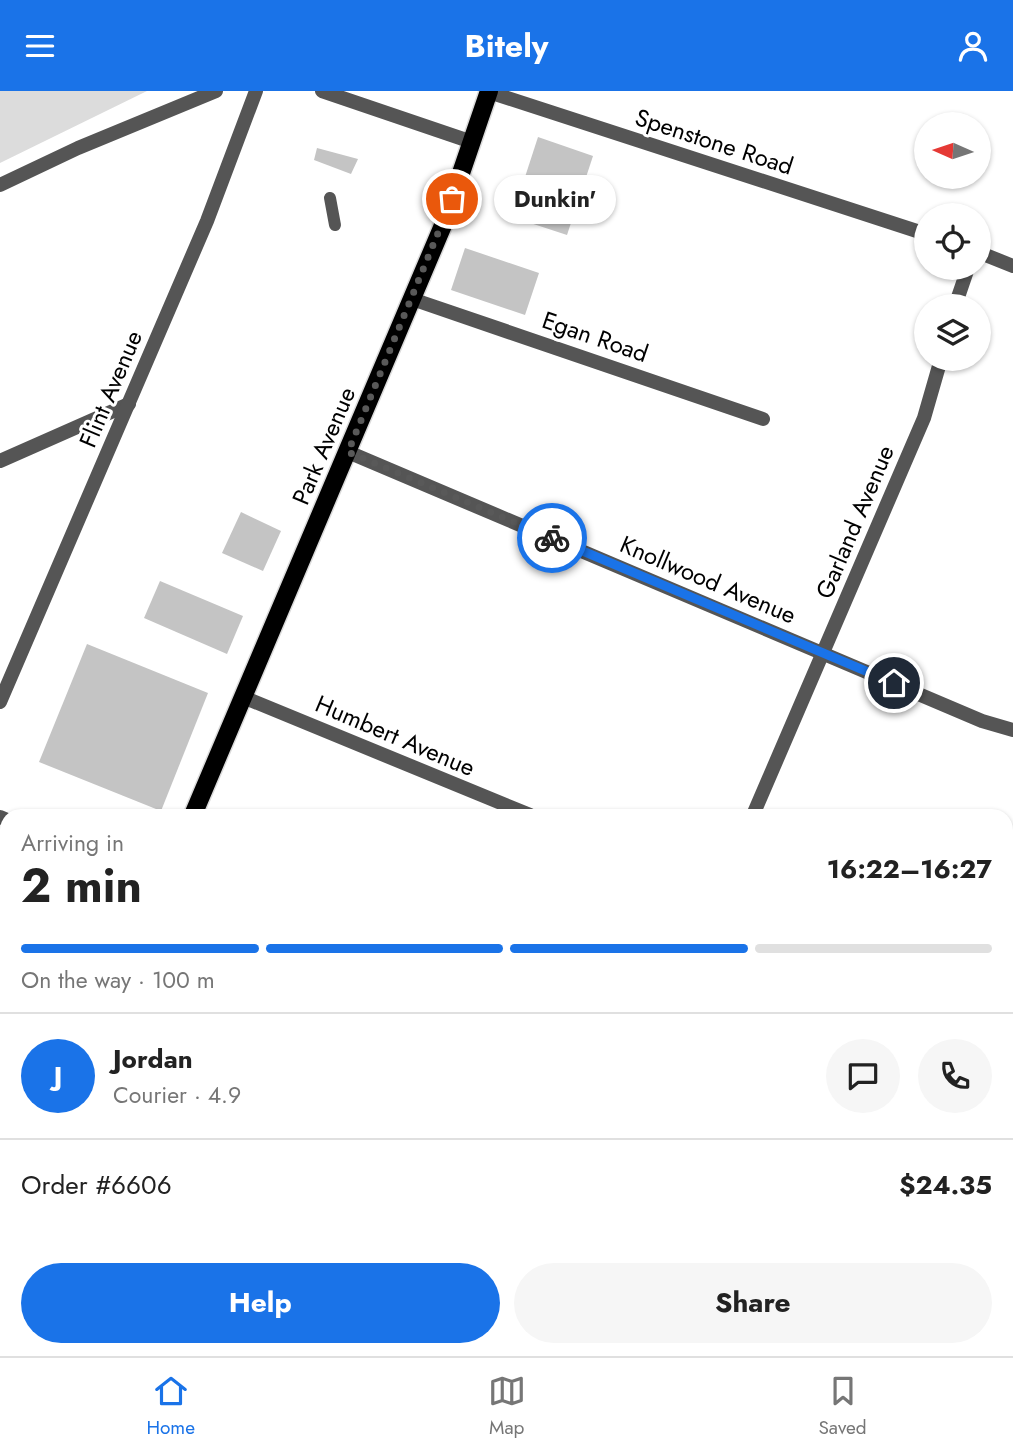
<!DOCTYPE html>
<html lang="en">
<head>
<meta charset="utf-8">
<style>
	:root { --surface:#fff; --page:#f6f6f6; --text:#222; --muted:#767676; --line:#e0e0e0; --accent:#1a73e8 }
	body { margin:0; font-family:Jost,sans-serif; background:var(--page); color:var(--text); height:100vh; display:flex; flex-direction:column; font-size:26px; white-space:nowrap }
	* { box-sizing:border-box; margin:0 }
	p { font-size:23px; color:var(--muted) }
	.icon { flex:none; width:38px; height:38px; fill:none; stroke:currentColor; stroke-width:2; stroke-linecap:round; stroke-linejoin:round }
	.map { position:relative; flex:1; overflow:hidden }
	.drawer { position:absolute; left:0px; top:718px; width:1013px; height:548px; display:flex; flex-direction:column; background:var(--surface); border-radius:21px 21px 0 0; box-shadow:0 2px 5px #0004 }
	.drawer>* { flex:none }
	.needle { width:46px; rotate:273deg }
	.tools { position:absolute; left:914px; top:21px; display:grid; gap:14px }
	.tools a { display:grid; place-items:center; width:77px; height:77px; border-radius:50%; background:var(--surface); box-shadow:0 2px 5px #0004; font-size:35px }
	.pin { position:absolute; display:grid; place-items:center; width:60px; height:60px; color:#fff; margin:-30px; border:4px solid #fff; border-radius:50%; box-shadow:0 2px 7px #0007 }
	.courier { position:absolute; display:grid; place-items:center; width:70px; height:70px; margin:-35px; border:5px solid #1a73e8; border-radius:50%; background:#fff; color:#222; box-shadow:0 2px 9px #0007 }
	.bubble { position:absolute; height:49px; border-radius:24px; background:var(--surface); box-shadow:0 2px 5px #0004; font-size:23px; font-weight:700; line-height:49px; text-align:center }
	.overview em { font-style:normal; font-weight:700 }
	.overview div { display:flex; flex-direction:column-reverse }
	.overview { display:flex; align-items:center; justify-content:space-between; height:119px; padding:0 21px }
	h1 { font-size:46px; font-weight:700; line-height:52px }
	.bar { display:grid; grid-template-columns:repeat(4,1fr); gap:10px 7px; align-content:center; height:84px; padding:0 21px }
	.bar i { height:9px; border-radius:5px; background:var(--line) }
	.bar .on { background:var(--accent) }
	.bar p { grid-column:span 4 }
	.line { display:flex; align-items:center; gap:18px; padding:0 21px; border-top:2px solid var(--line) }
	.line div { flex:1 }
	.round { display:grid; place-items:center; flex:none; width:74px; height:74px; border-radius:37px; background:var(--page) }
	.cta { display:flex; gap:14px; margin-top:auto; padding:14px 21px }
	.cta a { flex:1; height:80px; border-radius:42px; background:var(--accent); color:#fff; font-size:28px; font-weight:700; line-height:80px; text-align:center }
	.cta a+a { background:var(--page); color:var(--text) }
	header { display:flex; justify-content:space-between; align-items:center; height:91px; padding:0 21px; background:var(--accent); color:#fff; font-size:32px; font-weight:700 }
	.menu { display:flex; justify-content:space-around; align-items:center; height:98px; border-top:2px solid var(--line); background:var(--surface); font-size:19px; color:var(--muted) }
	.menu a { display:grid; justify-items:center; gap:4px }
	.menu .on { color:var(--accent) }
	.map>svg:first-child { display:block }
	.green { fill:#dcdcdc }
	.building { fill:#c4c4c4 }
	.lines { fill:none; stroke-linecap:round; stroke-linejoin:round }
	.primary-casing { stroke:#dbdbdb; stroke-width:21 }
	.service { stroke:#555; stroke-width:12 }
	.minor { stroke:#555; stroke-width:14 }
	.primary { stroke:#000; stroke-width:18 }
	.done { stroke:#595959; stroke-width:7; stroke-dasharray:0 12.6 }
	.route { stroke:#1a73e8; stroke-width:9 }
	.labels { text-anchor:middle; stroke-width:6; stroke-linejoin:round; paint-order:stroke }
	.street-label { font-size:24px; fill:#000; stroke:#fff }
</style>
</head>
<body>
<header><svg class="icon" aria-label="menu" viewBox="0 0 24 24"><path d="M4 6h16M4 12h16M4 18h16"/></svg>Bitely<svg class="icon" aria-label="person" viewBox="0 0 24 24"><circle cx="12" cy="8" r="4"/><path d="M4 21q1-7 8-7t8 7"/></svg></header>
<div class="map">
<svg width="1013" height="1265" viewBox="0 0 1013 1265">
	<rect width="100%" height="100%" fill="#fff"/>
	<polygon class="green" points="0,0 147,0 0,72"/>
	<g class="building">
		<polygon points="538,46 593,65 567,144 512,126"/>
		<polygon points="317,57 358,68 351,83 314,69"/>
		<polygon points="465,157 539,182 525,224 451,199"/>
		<polygon points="241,421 281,440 263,480 222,462"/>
		<polygon points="160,490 243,525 227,563 144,527"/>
		<polygon points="87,553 208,602 161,720 39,671"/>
	</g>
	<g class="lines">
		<defs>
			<g id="primary">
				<polyline points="193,724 444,132 489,0"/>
				<polyline points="0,1126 7,1119"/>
				<polyline points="0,1165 7,1151"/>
			</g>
		</defs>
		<use href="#primary" class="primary-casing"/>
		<g class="service">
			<polyline points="330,107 335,134"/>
			<polyline points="0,968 2,966"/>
		</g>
		<g class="minor">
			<polyline points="322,0 472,51"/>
			<polyline points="489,1 926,143"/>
			<polyline points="0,94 78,57 216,0"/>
			<polyline points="978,161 1013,175"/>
			<polyline points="412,208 763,328"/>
			<polyline points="955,215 968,177"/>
			<polyline points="348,361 982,630 1013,639"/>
			<polyline points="0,370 129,313"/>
			<polyline points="243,606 530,724"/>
			<polyline points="0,611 207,130 256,0"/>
			<polyline points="753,724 924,327 941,268"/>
			<polyline points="0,726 7,729"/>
			<polyline points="1006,925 1013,928"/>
			<polyline points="1006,1214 1013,1217"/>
			<polyline points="442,1258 457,1265"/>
			<polyline points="256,1265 259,1258"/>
			<polyline points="518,1265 521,1258"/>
			<polyline points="808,1265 811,1258"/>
		</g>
		<use href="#primary" class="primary"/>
	</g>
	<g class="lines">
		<polyline class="done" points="452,108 348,361 552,447"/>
		<polyline class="route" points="552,447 894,592"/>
	</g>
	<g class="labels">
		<g class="street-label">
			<text transform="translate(714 51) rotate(18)" y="8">Spenstone Road</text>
			<text transform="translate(595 246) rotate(19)" y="8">Egan Road</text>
			<text transform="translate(111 298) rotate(-67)" y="8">Flint Avenue</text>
			<text transform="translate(324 355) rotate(-67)" y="8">Park Avenue</text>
			<text transform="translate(855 431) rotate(-67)" y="8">Garland Avenue</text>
			<text transform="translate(708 489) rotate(23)" y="8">Knollwood Avenue</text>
			<text transform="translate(395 645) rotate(23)" y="8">Humbert Avenue</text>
		</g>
	</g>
</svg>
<div class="tools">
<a><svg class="needle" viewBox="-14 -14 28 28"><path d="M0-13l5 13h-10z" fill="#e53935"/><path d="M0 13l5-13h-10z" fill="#767676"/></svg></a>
<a><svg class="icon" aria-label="locate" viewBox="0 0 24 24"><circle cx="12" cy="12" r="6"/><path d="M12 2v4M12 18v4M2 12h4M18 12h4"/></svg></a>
<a><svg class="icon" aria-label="layers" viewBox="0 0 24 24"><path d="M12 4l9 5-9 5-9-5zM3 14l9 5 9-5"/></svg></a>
</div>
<div class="pin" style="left:452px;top:108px;background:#ea580c"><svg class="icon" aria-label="bag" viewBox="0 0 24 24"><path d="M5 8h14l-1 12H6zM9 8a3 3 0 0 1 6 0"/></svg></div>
<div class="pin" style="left:894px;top:592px;background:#1f2937"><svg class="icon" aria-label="home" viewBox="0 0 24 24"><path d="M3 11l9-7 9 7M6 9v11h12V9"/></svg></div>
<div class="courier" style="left:552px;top:447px"><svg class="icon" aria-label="bike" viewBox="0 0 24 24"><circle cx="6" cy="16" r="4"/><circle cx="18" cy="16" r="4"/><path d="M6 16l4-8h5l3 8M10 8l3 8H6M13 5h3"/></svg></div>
<div class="bubble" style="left:494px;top:84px;width:122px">Dunkin'</div>
<section class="drawer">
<div class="overview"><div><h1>2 min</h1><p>Arriving in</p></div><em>16:22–16:27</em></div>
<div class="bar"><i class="on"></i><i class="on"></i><i class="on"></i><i></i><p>On the way · 100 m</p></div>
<div class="line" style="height:126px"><b class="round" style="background:var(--accent);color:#fff">J</b><div><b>Jordan</b><p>Courier · 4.9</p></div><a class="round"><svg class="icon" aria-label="chat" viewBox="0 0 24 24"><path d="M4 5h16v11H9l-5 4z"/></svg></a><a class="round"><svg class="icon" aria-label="phone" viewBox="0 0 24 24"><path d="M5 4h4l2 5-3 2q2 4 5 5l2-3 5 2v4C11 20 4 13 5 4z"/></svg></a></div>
<div class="line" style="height:91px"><div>Order #6606</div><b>$24.35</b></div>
<div class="cta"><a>Help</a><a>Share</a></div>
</section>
</div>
<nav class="menu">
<a class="on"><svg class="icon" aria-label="home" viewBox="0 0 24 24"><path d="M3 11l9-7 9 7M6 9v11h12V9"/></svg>Home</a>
<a><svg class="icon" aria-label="map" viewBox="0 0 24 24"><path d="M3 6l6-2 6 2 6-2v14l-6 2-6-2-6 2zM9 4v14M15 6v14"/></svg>Map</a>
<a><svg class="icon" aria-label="saved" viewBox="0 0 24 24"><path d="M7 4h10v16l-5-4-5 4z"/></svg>Saved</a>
</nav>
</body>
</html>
